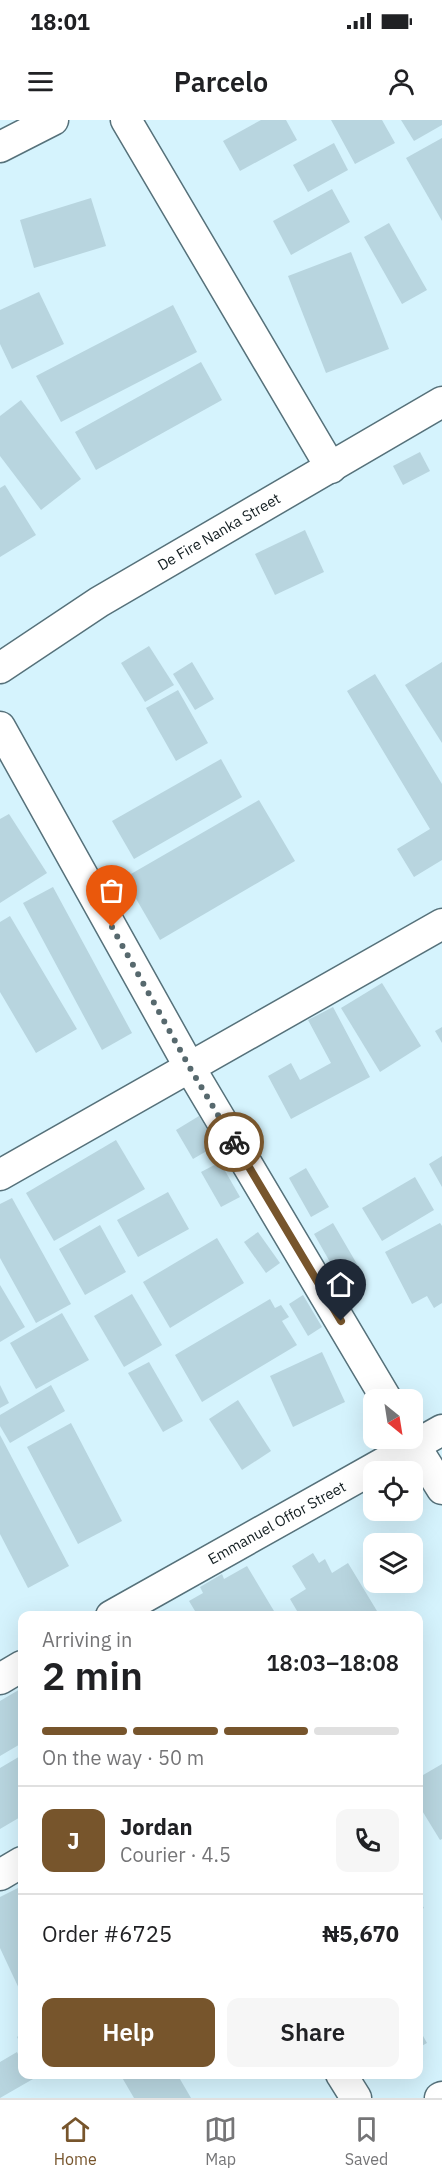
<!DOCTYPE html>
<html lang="en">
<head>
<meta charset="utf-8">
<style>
	:root { --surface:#fff; --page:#f6f6f6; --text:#202124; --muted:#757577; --line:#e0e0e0; --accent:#77552c }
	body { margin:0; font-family:"IBM Plex Sans",sans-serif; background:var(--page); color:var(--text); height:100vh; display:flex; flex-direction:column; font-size:22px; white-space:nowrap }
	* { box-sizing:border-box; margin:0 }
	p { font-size:20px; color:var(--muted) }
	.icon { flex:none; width:33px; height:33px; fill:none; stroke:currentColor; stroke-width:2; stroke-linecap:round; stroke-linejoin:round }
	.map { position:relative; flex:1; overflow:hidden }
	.drawer { position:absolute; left:18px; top:1491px; width:405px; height:468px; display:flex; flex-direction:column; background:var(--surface); border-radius:12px; box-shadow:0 6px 24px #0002 }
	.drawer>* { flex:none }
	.needle { width:39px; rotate:150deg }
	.buttons { position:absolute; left:363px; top:1269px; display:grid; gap:12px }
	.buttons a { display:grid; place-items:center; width:60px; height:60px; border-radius:12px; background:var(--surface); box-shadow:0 6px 24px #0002; font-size:30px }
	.pin { position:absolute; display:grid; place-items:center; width:51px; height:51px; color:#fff; margin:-62px -26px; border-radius:50% 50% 50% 0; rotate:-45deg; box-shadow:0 0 6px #0007 }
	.pin .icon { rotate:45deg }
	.courier { position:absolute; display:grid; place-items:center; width:60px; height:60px; margin:-30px; border:4px solid #77552c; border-radius:50%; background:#fff; color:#222; box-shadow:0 2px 8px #0007 }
	.headline em { font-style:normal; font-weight:600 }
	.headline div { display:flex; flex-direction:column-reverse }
	.headline { display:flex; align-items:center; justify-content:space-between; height:102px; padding:0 24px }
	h1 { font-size:39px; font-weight:600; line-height:45px }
	.bar { display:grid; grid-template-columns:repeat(4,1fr); gap:9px 6px; align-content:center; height:72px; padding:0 24px }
	.bar i { height:8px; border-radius:4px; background:var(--line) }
	.bar .on { background:var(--accent) }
	.bar p { grid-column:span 4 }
	.line { display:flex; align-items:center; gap:15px; padding:0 24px; border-top:2px solid var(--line) }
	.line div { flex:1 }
	.round { display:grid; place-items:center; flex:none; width:63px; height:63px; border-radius:12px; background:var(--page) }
	.cta { display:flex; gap:12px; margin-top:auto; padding:12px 24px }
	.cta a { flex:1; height:69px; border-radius:12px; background:var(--accent); color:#fff; font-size:24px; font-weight:600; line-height:69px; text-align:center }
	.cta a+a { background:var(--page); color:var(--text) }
	.status { display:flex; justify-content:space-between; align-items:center; height:42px; padding:0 30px; background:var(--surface); direction:ltr }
	.status svg { height:16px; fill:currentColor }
	header { display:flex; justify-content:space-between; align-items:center; height:78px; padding:0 24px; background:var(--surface); font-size:27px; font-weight:600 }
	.dock { display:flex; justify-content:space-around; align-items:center; height:84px; border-top:2px solid var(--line); background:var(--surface); font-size:16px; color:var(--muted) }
	.dock a { display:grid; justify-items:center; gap:3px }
	.dock .on { color:var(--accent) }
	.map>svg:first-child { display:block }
	.building { fill:#b8d5df }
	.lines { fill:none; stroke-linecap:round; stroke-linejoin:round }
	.minor-casing { stroke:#56717a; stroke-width:33 }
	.minor { stroke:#fff; stroke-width:30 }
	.done { stroke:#57696e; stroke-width:6; stroke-dasharray:0 10.8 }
	.route { stroke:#77552c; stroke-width:8 }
	.labels { text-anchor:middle; stroke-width:4.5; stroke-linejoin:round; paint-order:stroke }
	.street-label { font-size:15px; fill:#131e21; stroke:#fff }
</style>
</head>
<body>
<div class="status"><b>18:01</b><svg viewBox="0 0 49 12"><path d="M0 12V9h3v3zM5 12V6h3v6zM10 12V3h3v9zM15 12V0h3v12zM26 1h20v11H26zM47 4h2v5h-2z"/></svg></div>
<header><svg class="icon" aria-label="menu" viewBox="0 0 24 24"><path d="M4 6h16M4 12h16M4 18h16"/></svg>Parcelo<svg class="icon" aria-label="person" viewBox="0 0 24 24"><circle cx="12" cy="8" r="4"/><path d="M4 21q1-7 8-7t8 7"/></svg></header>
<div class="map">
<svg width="442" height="1978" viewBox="0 0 442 1978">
	<rect width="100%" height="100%" fill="#d5f3fd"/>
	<g class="building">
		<polygon points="261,0 286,0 297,20 240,51 223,21"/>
		<polygon points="331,0 382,0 395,23 355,44"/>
		<polygon points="401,0 442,0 442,5 414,21"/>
		<polygon points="442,18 442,101 406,38"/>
		<polygon points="334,23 348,50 308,72 293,45"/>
		<polygon points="332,69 350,102 291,135 273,101"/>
		<polygon points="91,78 106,126 34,148 20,100"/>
		<polygon points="389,103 427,170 402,184 364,117"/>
		<polygon points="351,132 389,229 326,253 288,156"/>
		<polygon points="39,172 64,224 12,249 0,224 0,190"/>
		<polygon points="173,185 197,232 61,302 36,256"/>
		<polygon points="201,242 222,280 96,350 75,312"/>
		<polygon points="21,280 81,359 41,390 0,336 0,296"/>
		<polygon points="420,332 430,351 403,365 393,346"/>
		<polygon points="5,365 36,415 0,437 0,368"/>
		<polygon points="305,410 324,452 275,475 255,434"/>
		<polygon points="149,526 174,565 145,582 121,543"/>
		<polygon points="192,542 214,579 195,590 173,554"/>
		<polygon points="442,542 442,623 405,565"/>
		<polygon points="375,554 442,664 442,740 414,757 397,729 430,709 347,571"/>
		<polygon points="178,570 208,623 176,641 146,588"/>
		<polygon points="221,639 242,677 134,739 112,701"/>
		<polygon points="259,680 295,741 160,820 124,758"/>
		<polygon points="9,694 47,753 0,783 0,699"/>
		<polygon points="53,767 132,913 102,930 23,783"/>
		<polygon points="10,796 77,909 36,933 0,872 0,802"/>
		<polygon points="382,863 421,926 380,952 341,888"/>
		<polygon points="333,887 370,957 291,999 268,956 291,943 300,960 331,943 308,900"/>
		<polygon points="442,907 442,923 435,911"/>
		<polygon points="199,996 217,1025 193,1039 176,1010"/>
		<polygon points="116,1020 145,1069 54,1121 26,1073"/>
		<polygon points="442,1036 442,1067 429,1044"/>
		<polygon points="220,1042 240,1077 221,1087 201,1052"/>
		<polygon points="306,1048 329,1087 311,1097 289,1058"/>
		<polygon points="415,1057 434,1090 382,1121 362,1088"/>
		<polygon points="168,1072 189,1109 138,1137 117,1100"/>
		<polygon points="12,1078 71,1184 36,1203 0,1138 0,1084"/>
		<polygon points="333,1103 361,1151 342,1163 314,1114"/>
		<polygon points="440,1103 442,1106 442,1183 434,1188 427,1176 412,1184 385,1132"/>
		<polygon points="100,1105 126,1152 85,1175 59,1129"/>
		<polygon points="258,1112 280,1143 266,1153 244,1122"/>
		<polygon points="217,1118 244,1163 170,1208 143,1162"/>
		<polygon points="0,1165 25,1207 0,1222"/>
		<polygon points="132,1174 162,1225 124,1247 94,1196"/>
		<polygon points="303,1175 322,1207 308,1216 289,1184"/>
		<polygon points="270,1179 275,1188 281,1185 289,1197 282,1201 297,1225 202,1282 175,1235"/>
		<polygon points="62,1193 89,1240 36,1269 10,1223"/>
		<polygon points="322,1232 345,1282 293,1307 270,1256"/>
		<polygon points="149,1242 183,1301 163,1312 128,1253"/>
		<polygon points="0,1265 9,1283 0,1288"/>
		<polygon points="51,1265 65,1291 10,1323 0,1306 0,1295"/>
		<polygon points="238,1280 271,1331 242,1350 209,1299"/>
		<polygon points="71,1303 122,1401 78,1424 27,1327"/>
		<polygon points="0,1315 69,1446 28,1468 0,1414"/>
		<polygon points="313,1433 319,1443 325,1439 332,1453 348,1443 380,1496 300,1496 290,1479 306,1469 292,1446"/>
		<polygon points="247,1446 277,1496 198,1496 189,1481 203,1473 200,1467 222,1454 224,1459"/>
		<polygon points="22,1568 22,1623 0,1636 0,1581"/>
		<polygon points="22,1635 22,1696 0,1709 0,1648"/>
		<polygon points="442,1644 442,1719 440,1720 418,1684 418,1658"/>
		<polygon points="22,1766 22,1875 0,1828 0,1777"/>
		<polygon points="418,1778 424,1788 418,1791"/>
		<polygon points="418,1907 427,1923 418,1928"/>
		<polygon points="22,1913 22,1927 17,1917"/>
		<polygon points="17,1932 22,1942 22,1954 30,1954 33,1959 0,1978 0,1942"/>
		<polygon points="120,1954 177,1954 191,1978 134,1978"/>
	</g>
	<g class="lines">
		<defs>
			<g id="minor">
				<polyline points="126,0 331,348"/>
				<polyline points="0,27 53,0"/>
				<polyline points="0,548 99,482 442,282"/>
				<polyline points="0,607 190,948 387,1280"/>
				<polyline points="0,1055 442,804"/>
				<polyline points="410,1318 442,1369"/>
				<polyline points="111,1496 442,1310"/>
				<polyline points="0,1559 22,1546"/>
				<polyline points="0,1755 22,1742"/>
				<polyline points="341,1954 356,1978"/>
				<polyline points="440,1978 442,1977"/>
			</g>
		</defs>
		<use href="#minor" class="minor-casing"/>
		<use href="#minor" class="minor"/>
	</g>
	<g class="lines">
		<polyline class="done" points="112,807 190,948 234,1022"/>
		<polyline class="route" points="234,1022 341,1201"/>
	</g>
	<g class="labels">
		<g class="street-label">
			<text transform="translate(219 412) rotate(-30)" y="5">De Fire Nanka Street</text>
			<text transform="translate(277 1403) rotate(-29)" y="5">Emmanuel Offor Street</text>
		</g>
	</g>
</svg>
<div class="buttons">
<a><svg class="needle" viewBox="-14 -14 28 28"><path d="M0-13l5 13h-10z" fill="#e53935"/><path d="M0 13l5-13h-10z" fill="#757577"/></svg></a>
<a><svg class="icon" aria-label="locate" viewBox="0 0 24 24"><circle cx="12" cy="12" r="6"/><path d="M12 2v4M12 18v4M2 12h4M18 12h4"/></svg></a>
<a><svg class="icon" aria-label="layers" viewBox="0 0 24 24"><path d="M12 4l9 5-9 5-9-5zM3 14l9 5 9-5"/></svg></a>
</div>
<div class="pin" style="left:112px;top:807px;background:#ea580c"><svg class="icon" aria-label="bag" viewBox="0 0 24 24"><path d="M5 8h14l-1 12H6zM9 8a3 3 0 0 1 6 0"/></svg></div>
<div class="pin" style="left:341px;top:1201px;background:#1f2937"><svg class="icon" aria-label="home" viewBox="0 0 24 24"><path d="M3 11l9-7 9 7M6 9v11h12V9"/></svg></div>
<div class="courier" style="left:234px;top:1022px"><svg class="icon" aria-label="bike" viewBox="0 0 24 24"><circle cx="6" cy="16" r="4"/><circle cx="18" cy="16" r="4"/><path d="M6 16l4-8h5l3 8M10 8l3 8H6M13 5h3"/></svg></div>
<section class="drawer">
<div class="headline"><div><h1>2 min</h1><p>Arriving in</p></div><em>18:03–18:08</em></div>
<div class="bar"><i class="on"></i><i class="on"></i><i class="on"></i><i></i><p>On the way · 50 m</p></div>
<div class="line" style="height:108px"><b class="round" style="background:var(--accent);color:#fff">J</b><div><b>Jordan</b><p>Courier · 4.5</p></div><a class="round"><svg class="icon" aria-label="phone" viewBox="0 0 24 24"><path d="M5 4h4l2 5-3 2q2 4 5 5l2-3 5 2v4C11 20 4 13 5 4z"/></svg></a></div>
<div class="line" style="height:78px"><div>Order #6725</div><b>₦5,670</b></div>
<div class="cta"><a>Help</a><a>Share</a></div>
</section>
</div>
<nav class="dock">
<a class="on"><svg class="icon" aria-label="home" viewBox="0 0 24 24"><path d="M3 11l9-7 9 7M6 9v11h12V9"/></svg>Home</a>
<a><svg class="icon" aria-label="map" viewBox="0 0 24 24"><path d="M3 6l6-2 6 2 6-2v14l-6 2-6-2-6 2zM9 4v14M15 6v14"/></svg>Map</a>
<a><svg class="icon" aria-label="saved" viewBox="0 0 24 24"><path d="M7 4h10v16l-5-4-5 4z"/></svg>Saved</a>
</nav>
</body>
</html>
